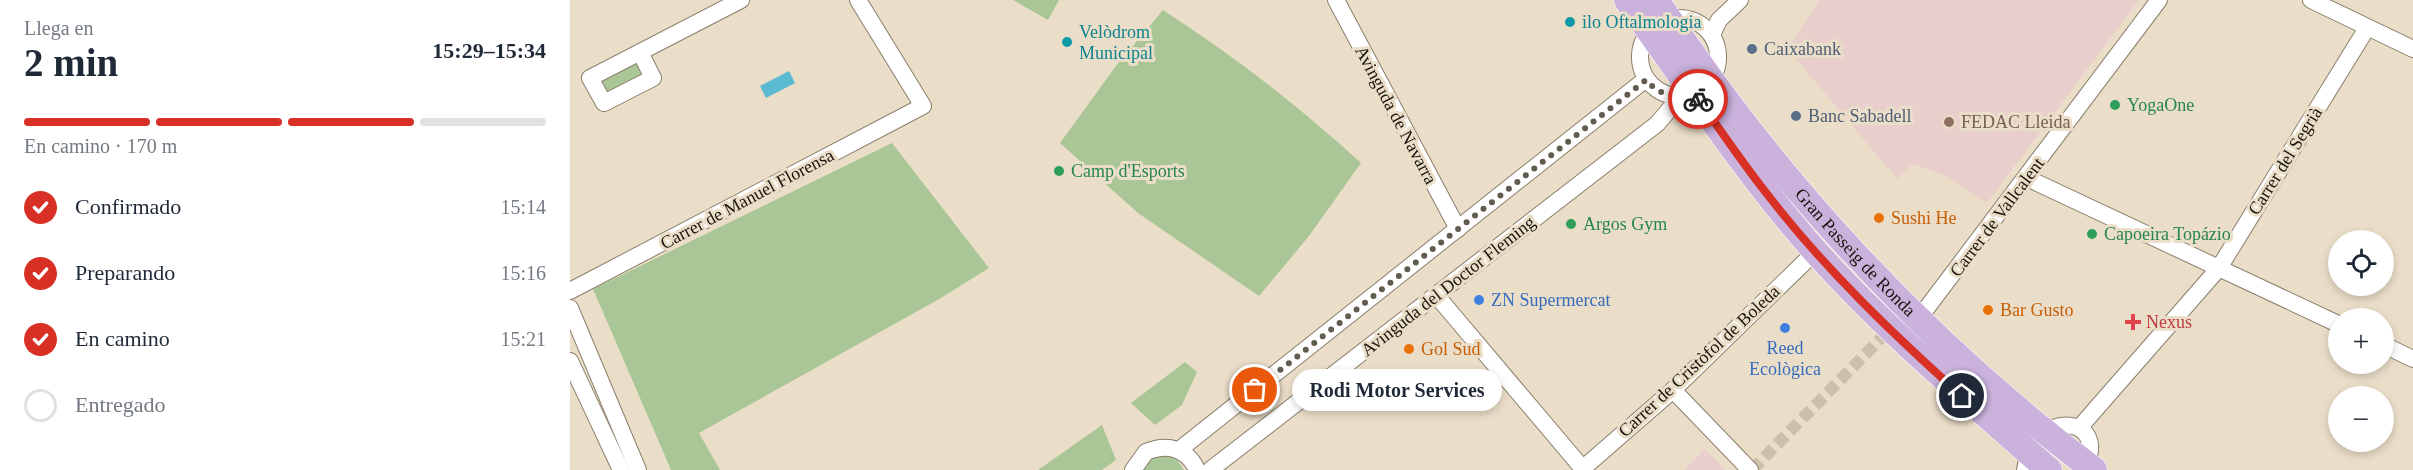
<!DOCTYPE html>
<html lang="es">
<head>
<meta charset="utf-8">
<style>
	:root { --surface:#fff; --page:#f6f6f7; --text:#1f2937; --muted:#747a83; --line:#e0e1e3; --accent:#d93025 }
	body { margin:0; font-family:Georgia,serif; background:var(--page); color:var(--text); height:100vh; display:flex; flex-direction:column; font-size:22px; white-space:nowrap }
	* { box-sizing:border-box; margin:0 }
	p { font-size:20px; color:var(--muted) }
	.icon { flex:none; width:33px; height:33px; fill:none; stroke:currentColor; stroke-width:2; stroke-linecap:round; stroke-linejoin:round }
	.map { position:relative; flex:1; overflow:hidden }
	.sheet { display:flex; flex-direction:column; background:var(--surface); width:570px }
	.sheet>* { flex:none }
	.fabs { position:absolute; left:1758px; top:230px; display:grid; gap:12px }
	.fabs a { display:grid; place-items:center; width:66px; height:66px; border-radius:50%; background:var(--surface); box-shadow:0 3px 9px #0003; font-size:30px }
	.pin { position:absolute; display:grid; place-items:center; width:51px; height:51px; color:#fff; margin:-26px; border:3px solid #fff; border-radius:50%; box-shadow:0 2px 6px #0007 }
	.courier { position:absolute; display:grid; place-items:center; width:60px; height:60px; margin:-30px; border:4px solid #d93025; border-radius:50%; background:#fff; color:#222; box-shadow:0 2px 8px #0007 }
	.bubble { position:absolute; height:42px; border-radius:21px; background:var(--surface); box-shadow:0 3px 9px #0003; font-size:20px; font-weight:700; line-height:42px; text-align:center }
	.head em { font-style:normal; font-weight:700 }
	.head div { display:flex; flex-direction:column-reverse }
	.head { display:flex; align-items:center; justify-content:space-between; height:102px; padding:0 24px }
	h1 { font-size:39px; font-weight:700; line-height:45px }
	.bar { display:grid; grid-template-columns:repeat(4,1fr); gap:9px 6px; align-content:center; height:72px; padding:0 24px }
	.bar i { height:8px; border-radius:4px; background:var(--line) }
	.bar .selected { background:var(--accent) }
	.bar p { grid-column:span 4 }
	ol { padding:0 24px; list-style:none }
	li { display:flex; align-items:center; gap:18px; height:66px }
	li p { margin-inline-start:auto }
	li .icon { padding:6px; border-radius:50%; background:var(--accent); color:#fff; stroke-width:4 }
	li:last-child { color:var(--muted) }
	li i { width:33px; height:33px; border:3px solid var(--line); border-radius:50% }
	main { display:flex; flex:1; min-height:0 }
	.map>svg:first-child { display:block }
	.education { fill:#e9cfcb }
	.green { fill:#abc696 }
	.water { fill:#5abad2 }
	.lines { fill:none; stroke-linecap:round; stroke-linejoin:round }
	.pedestrian-tunnel { stroke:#ccc0ad; stroke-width:12; stroke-dasharray:12 6; stroke-linecap:butt }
	.minor-casing { stroke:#8a7e6b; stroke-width:18 }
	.primary-casing { stroke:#fff; stroke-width:27 }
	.minor { stroke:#fff; stroke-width:16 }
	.primary { stroke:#cab2dc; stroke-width:26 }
	.done { stroke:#625b4f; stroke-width:6; stroke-dasharray:0 10.8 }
	.route { stroke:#d93025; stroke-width:8 }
	.culture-dot { fill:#0f9aa8; stroke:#ebdec9; stroke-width:2 }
	.service-dot { fill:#5c6f8a; stroke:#ebdec9; stroke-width:2 }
	.leisure-dot { fill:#2e9e5b; stroke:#ebdec9; stroke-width:2 }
	.education-dot { fill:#8d6e63; stroke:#ebdec9; stroke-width:2 }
	.food-dot { fill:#e8710a; stroke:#ebdec9; stroke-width:2 }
	.shop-dot { fill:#3f7fe0; stroke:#ebdec9; stroke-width:2 }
	.health-dot { fill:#e0444e; stroke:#ebdec9; stroke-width:2 }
	.labels { text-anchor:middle; stroke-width:6; stroke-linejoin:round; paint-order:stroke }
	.culture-label { font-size:18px; fill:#0d838f; stroke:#ebdec9; text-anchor:start }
	.service-label { font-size:18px; fill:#4e5e75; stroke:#ebdec9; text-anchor:start }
	.leisure-label { font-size:18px; fill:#27864d; stroke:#ebdec9; text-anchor:start }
	.street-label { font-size:18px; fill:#19150d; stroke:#ebdec9 }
	.education-label { font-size:18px; fill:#785e54; stroke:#ebdec9; text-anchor:start }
	.food-label { font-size:18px; fill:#c56008; stroke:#ebdec9; text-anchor:start }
	.shop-label { font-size:18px; fill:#366cbe; stroke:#ebdec9; text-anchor:start }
	.health-label { font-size:18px; fill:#be3a42; stroke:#ebdec9; text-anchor:start }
</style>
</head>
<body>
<main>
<section class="sheet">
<div class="head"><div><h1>2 min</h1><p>Llega en</p></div><em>15:29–15:34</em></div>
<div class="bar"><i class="selected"></i><i class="selected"></i><i class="selected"></i><i></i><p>En camino · 170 m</p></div>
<ol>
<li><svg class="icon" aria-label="check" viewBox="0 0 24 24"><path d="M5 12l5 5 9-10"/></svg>Confirmado<p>15:14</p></li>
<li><svg class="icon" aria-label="check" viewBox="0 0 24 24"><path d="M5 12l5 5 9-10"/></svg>Preparando<p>15:16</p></li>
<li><svg class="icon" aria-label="check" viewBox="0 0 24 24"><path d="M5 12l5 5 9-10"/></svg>En camino<p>15:21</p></li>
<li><i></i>Entregado</li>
</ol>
</section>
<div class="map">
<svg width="1843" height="470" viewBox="0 0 1843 470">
	<rect width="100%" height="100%" fill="#ebdec9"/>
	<g class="education">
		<polygon points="1249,0 1569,0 1417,203 1376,176 1343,164 1327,179 1220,52 1218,54 1216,52"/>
		<polygon points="1134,449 1154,468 1155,470 1114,470"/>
	</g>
	<g class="green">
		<polygon points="443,0 489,0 478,20"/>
		<path d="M593,10C664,56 729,106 791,163L739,236L689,296L568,213L490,143L546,66Z"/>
		<polygon points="64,62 69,63 72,71 70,77 40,92 36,90 32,82 35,77"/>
		<polygon points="322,143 419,268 371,298 129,433 150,470 101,470 23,289"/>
		<polygon points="615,362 627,372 612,405 585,425 561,403"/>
		<polygon points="532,425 546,460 532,470 468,470"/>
		<polygon points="598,454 606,458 614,470 571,470 581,458"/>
	</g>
	<polygon class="water" points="219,71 225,83 196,98 190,86"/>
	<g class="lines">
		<polyline class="pedestrian-tunnel" points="1182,470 1320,329"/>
		<defs>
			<g id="minor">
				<polyline points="766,0 888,229"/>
				<polyline points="1741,0 1843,49"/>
				<circle cx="1109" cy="57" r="39"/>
				<polyline points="1142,35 1149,20 1170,0"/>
				<polyline points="70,52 83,78 34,103 20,78 171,0"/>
				<polyline points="1457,178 1768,324"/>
				<polyline points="0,291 353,106 288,0"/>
				<polyline points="866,295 1013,469"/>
				<polyline points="0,308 68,470"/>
				<polyline points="1350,317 1589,0"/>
				<polyline points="1814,345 1843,359"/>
				<polyline points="0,361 51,470"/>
				<polyline points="1103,390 1180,470"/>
				<polyline points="1510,427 1649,268 1797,28"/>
				<polyline points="609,450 1076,79"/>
				<path d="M563,470L576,452C597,443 617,448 627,470"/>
				<polyline points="640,470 1087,124 1110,97"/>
				<polyline points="1011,470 1103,390 1246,251"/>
				<path d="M1455,470C1464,405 1544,417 1513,469"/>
			</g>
			<g id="primary">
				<path d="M1057,0C1118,84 1175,172 1244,250C1316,331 1398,399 1479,470"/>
				<path id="s1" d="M1086,0C1203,179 1353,341 1524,470"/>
			</g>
		</defs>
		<use href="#minor" class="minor-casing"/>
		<use href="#primary" class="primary-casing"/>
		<use href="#minor" class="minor"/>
		<use href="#primary" class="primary"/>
	</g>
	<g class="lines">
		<path class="done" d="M685,390L1076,80C1090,96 1105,98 1125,94L1128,99"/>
		<path class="route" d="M1128,99C1152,132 1175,167 1201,199C1257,271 1324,335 1392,396"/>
	</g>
	<g class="culture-dot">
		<circle cx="1000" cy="22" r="6"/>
		<circle cx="497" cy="42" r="6"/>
	</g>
	<g class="service-dot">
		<circle cx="1182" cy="49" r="6"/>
		<circle cx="1226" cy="116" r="6"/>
	</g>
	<g class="leisure-dot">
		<circle cx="1545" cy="105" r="6"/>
		<circle cx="489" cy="171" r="6"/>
		<circle cx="1001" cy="224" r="6"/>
		<circle cx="1522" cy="234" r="6"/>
	</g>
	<circle class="education-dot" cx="1379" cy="122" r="6"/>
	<g class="food-dot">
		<circle cx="1309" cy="218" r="6"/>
		<circle cx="1418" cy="310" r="6"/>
		<circle cx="839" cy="349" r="6"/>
	</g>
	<g class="shop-dot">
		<circle cx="909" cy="300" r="6"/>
		<circle cx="1215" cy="328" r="6"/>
	</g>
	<path class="health-dot" d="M1560 313h6v6h6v6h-6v6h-6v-6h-6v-6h6z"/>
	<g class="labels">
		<g class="culture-label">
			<text x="1012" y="28">ilo Oftalmologia</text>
			<text x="509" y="38">Velòdrom<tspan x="509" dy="21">Municipal</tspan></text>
		</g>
		<g class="service-label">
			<text x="1194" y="55">Caixabank</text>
			<text x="1238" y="122">Banc Sabadell</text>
		</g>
		<g class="leisure-label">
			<text x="1557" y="111">YogaOne</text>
			<text x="501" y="177">Camp d'Esports</text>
			<text x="1013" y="230">Argos Gym</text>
			<text x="1534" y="240">Capoeira Topázio</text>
		</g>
		<g class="street-label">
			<text transform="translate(826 115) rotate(62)" y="6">Avinguda de Navarra</text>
			<text transform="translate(1715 161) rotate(-58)" y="6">Carrer del Segrià</text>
			<text transform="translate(177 199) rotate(-28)" y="6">Carrer de Manuel Florensa</text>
			<text transform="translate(1427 217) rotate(-53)" y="6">Carrer de Vallcalent</text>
			<text dy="6" stroke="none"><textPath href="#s1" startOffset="322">Gran Passeig de Ronda</textPath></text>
			<text transform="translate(878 286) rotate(-38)" y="6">Avinguda del Doctor Fleming</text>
			<text transform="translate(1129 361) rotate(-43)" y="6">Carrer de Cristòfol de Boleda</text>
		</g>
		<g class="education-label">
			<text x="1391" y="128">FEDAC Lleida</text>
		</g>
		<g class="food-label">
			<text x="1321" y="224">Sushi He</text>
			<text x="1430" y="316">Bar Gusto</text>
			<text x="851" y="355">Gol Sud</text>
		</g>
		<g class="shop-label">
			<text x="921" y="306">ZN Supermercat</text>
			<text x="1215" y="354" text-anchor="middle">Reed<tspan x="1215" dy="21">Ecològica</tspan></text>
		</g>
		<g class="health-label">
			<text x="1576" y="328">Nexus</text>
		</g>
	</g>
</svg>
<div class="fabs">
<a><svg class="icon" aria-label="locate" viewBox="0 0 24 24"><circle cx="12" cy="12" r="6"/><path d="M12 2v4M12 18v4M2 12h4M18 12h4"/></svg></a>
<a>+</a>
<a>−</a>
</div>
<div class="pin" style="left:685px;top:390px;background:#ea580c"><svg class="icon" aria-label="bag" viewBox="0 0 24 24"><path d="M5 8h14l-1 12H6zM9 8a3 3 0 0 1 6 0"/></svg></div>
<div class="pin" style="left:1392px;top:396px;background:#1f2937"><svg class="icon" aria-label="home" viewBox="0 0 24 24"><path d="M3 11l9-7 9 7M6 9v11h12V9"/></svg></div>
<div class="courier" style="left:1128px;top:99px"><svg class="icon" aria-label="bike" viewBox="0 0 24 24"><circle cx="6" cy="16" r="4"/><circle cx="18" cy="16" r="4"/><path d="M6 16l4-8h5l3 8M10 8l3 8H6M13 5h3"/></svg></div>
<div class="bubble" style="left:722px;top:369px;width:210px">Rodi Motor Services</div>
</div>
</main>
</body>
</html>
